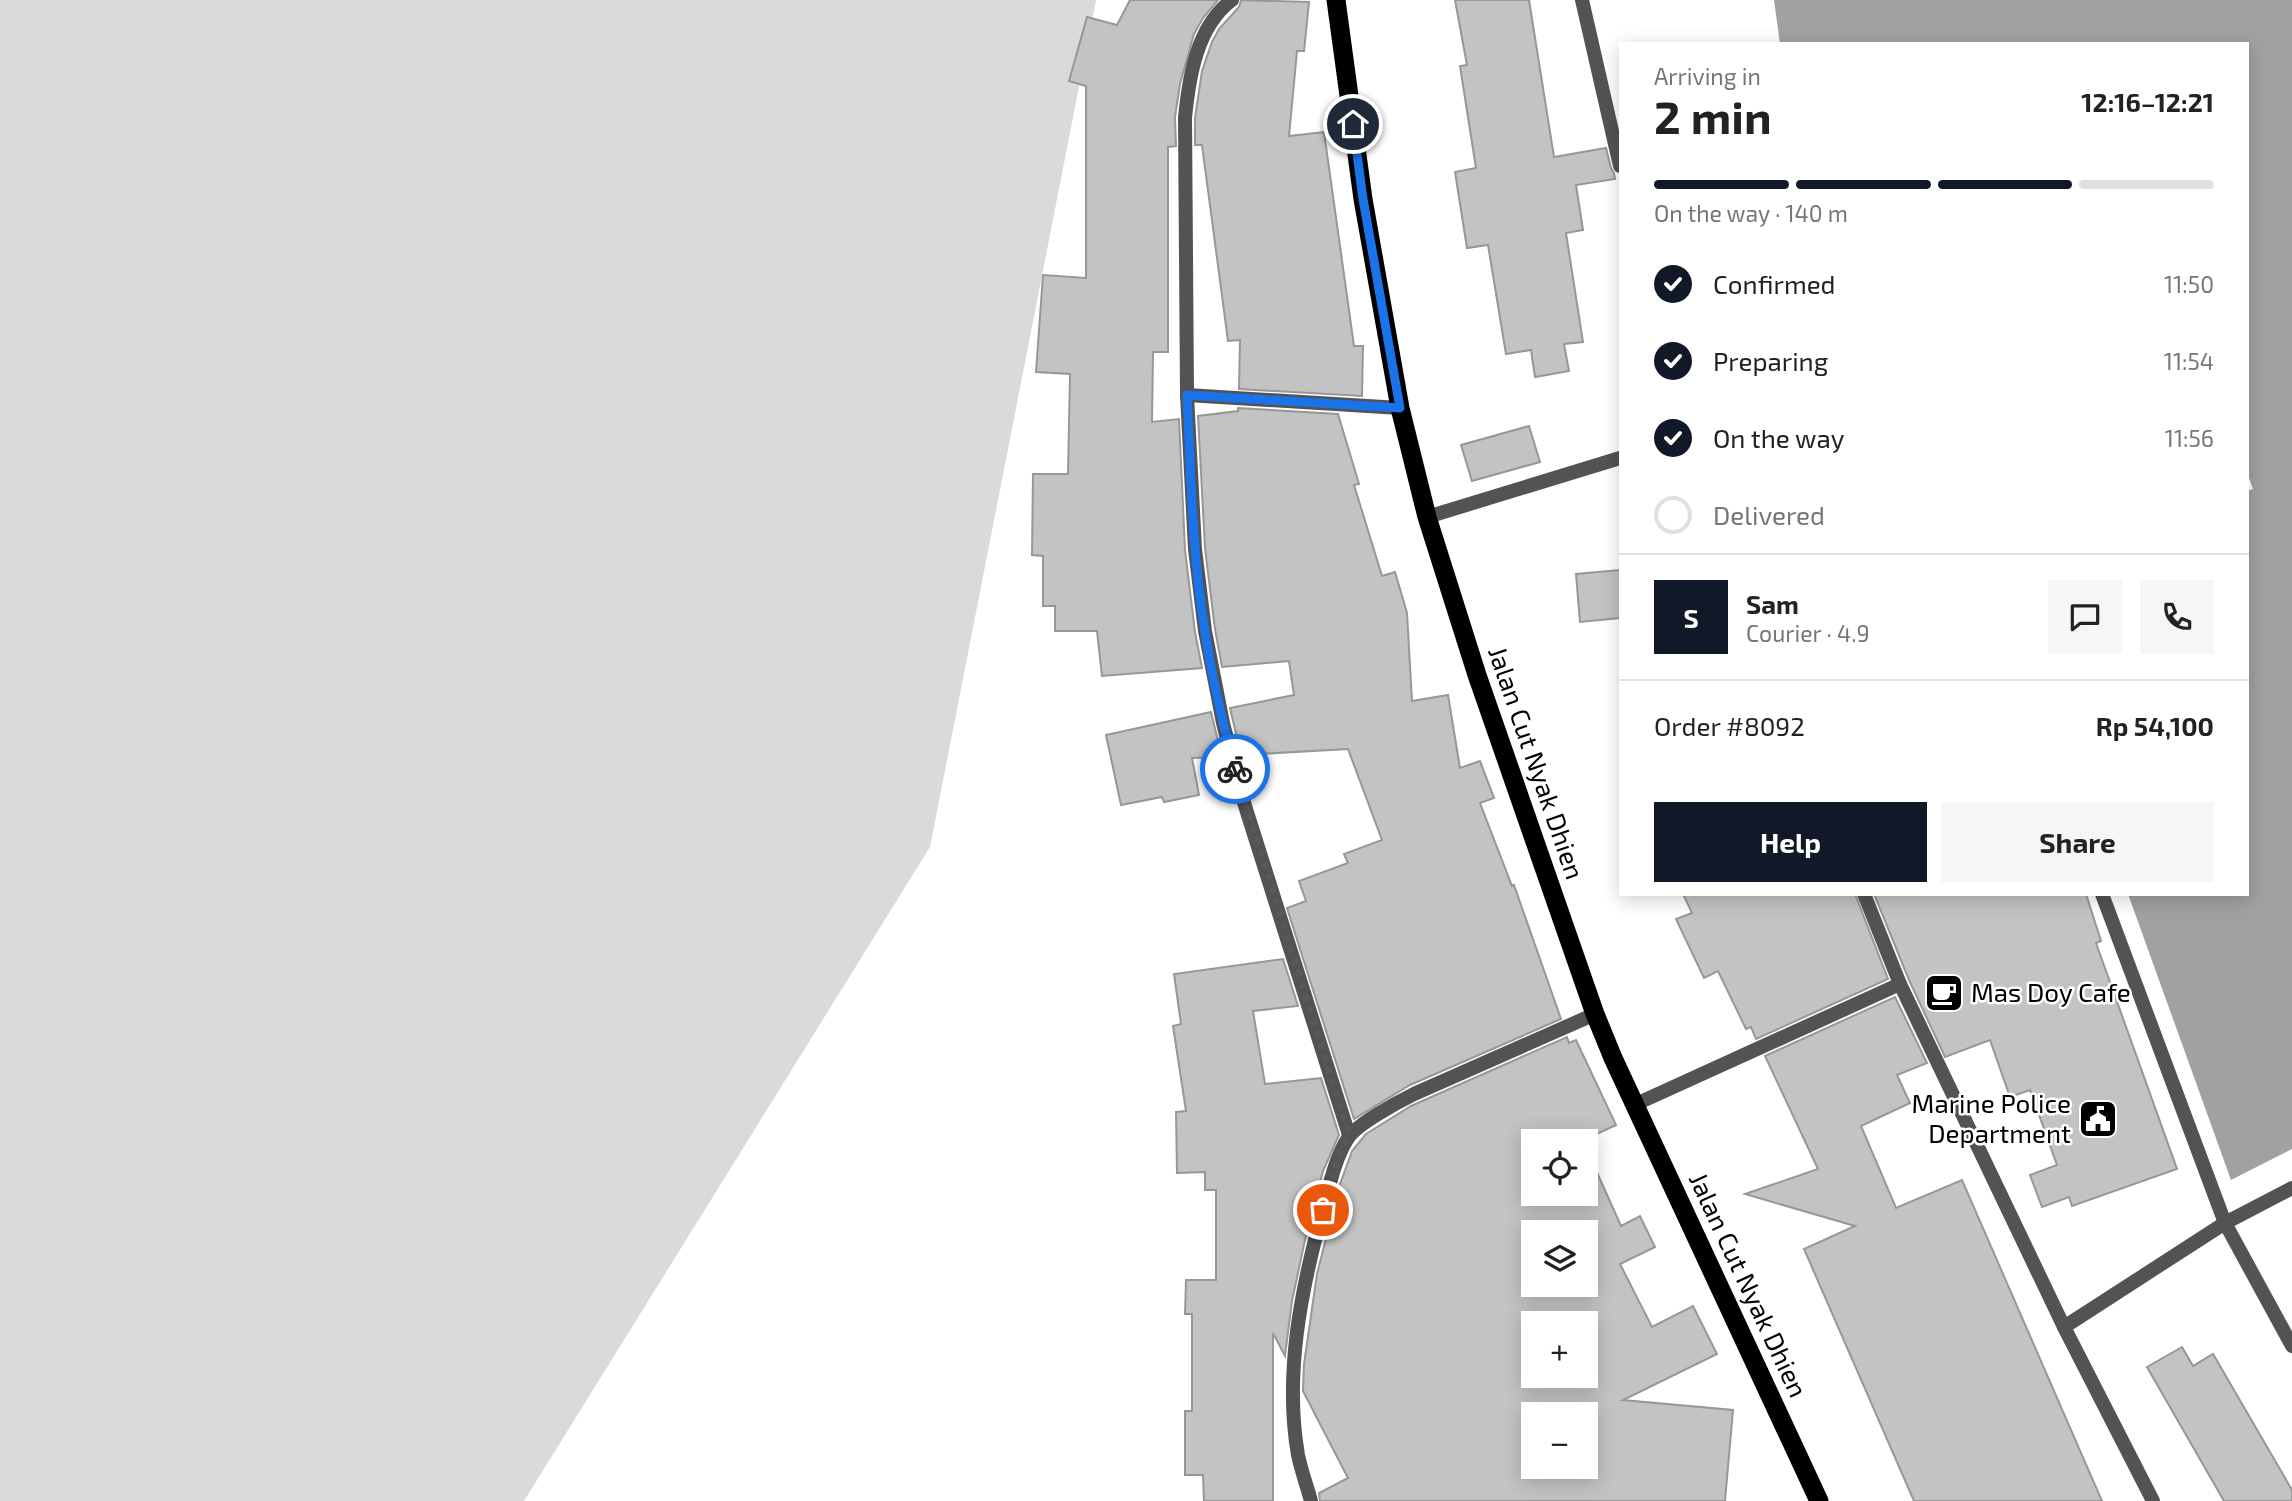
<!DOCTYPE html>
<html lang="en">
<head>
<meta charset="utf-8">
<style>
	:root { --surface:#fff; --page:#f6f6f6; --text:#222; --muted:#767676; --line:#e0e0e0; --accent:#111827 }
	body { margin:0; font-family:"Exo 2",sans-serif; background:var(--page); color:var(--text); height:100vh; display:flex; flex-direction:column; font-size:26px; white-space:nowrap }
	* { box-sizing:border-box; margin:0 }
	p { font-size:23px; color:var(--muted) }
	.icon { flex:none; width:38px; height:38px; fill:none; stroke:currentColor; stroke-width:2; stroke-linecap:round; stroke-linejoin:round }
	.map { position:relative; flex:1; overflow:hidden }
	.sheet { position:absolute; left:1619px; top:42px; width:630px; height:854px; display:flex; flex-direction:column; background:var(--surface); border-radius:0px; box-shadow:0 4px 18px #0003 }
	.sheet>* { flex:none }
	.fabs { position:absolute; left:1521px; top:1129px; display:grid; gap:14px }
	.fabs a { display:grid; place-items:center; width:77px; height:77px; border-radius:0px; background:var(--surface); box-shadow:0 4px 18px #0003; font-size:35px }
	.pin { position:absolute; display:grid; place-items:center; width:60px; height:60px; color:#fff; margin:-30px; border:4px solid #fff; border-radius:50%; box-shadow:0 2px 7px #0007 }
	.courier { position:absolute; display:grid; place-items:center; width:70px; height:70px; margin:-35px; border:5px solid #1a73e8; border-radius:50%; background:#fff; color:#222; box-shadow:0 2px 9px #0007 }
	.summary em { font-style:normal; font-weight:700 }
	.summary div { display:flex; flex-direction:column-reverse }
	.summary { display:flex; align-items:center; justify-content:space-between; height:119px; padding:0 35px }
	h1 { font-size:46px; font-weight:700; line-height:52px }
	.bar { display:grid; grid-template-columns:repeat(4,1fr); gap:10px 7px; align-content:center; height:84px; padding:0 35px }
	.bar i { height:9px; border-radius:5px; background:var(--line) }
	.bar .active { background:var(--accent) }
	.bar p { grid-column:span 4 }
	.line { display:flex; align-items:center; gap:18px; padding:0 35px; border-top:2px solid var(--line) }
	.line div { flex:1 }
	.round { display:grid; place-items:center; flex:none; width:74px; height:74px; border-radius:0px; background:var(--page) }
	ol { padding:0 35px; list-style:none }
	li { display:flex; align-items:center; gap:21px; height:77px }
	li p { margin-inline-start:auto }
	li .icon { padding:7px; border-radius:50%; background:var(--accent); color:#fff; stroke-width:4 }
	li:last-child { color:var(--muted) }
	li i { width:38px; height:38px; border:4px solid var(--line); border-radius:50% }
	.action { display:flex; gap:14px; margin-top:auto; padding:14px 35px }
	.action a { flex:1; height:80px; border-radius:0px; background:var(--accent); color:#fff; font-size:28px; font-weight:700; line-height:80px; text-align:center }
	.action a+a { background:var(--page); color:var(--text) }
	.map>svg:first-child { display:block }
	.green { fill:#dadada }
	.water { fill:#a1a1a1 }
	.building { fill:#c3c3c3; stroke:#979797; stroke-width:2; fill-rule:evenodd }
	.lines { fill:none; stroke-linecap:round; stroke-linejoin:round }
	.service { stroke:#535353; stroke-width:14 }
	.minor { stroke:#535353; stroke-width:14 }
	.trunk { stroke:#000; stroke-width:19 }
	.done { stroke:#595959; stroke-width:7; stroke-dasharray:0 12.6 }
	.route { stroke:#1a73e8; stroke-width:9 }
	.labels { text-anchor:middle; stroke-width:5; stroke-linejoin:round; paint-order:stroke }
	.street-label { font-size:26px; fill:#000; stroke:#fff }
	.poi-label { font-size:26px; fill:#000; stroke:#fff; text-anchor:start }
</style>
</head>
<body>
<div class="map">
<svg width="2292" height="1501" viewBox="0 0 2292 1501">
	<rect width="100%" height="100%" fill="#fff"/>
	<polygon class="green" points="0,0 1096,0 930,847 524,1501 0,1501"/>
	<polygon class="water" points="1774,0 2292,0 2292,1149 2231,1180 2128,894 2247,894 2247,491 2253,489 2247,472 2247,44 1780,44"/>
	<g class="building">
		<polygon points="1130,0 1218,0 1203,18 1194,34 1180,84 1175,117 1176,146 1168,147 1168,352 1153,352 1152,422 1179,419 1185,550 1195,632 1202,668 1102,676 1097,631 1055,631 1055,606 1043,606 1043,556 1032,555 1033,474 1068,474 1070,374 1036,372 1043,275 1086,278 1086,86 1069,81 1087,17 1117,25"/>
		<polygon points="1241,0 1309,2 1304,51 1297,51 1289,136 1324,132 1354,346 1363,346 1362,396 1239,389 1240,340 1228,341 1202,145 1195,145 1195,118 1202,71 1212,42 1219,29 1239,7"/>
		<polygon points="1455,0 1529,0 1554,157 1606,148 1611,168 1614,173 1615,179 1576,185 1583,230 1566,233 1583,342 1564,344 1569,371 1535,377 1531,350 1506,354 1488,245 1467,248 1455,172 1476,168 1460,66 1467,65"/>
		<polygon points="1238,408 1338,414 1359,484 1354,485 1382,576 1395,572 1407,613 1412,701 1448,695 1460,768 1480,761 1494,798 1480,803 1512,886 1514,885 1561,1019 1410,1085 1354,1119 1287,908 1306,901 1299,881 1348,863 1344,854 1382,840 1348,749 1241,755 1230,708 1294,695 1289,661 1222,667 1215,629 1205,548 1198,416 1238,411"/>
		<polygon points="1529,426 1540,462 1472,481 1461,445"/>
		<polygon points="1620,570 1620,618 1580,622 1576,574"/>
		<polygon points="1211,712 1222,757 1192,758 1199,795 1164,802 1162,797 1121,805 1106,735"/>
		<polygon points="1683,894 1855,894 1888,979 1756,1039 1751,1027 1746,1029 1718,971 1704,978 1676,919 1692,913"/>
		<polygon points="1874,894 2086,894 2101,941 2096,943 2177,1169 2072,1206 2069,1197 2042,1207 2030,1175 2057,1165 2030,1090 2010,1097 1990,1040 1945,1057 1909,980"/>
		<polygon points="1283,959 1298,1006 1253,1011 1265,1084 1321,1078 1339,1135 1323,1171 1305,1240 1292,1301 1285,1356 1273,1333 1273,1501 1204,1501 1203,1475 1185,1475 1185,1411 1192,1411 1192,1314 1185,1314 1186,1280 1216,1280 1216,1190 1205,1190 1205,1172 1177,1173 1176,1112 1186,1111 1173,1026 1181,1024 1174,974"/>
		<polygon points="1895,997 1927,1063 1897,1075 1910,1103 1861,1126 1896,1208 1962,1180 2102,1501 1914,1501 1804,1249 1855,1226 1745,1194 1818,1169 1765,1056"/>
		<path d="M1567,1037L1569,1043L1576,1040L1616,1125L1582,1141H1533V1194H1586V1148L1621,1226L1640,1216L1655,1247L1620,1264L1652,1327L1693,1306L1717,1354L1623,1400L1733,1410L1725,1501H1320L1319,1493L1348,1478L1303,1391L1304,1364L1317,1274L1339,1187L1352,1151L1366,1134L1411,1106ZM1533,1232H1586V1284H1533ZM1533,1323H1586V1376H1533ZM1533,1414H1586V1466H1533Z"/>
		<polygon points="2182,1347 2193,1366 2213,1354 2292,1490 2292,1501 2224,1501 2147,1367"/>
	</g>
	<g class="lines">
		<polyline class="service" points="2102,894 2225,1223 2292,1188"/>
		<g class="minor">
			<path d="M1232,0C1197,26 1189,76 1185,118L1187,395L1195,549L1205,631L1223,723L1240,790L1349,1135"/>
			<polyline points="1582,0 1620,166"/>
			<polyline points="1187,395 1400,408"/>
			<polyline points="1427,517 1620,458"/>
			<polyline points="1864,894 1900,984 2064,1327 2153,1501"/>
			<polyline points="1636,1104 1900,984"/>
			<polyline points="2064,1327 2225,1223 2292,1346"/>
			<path d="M1311,1501C1307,1486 1301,1470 1298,1455C1284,1375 1301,1290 1322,1213C1329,1188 1334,1160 1348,1138C1357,1124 1398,1102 1414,1094L1595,1014"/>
		</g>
		<polyline class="trunk" points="1336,0 1363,199 1400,408 1427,517 1477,675 1595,1014 1613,1058 1819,1501"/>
	</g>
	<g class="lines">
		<polyline class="done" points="1235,769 1349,1135 1338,1159 1323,1210"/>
		<path class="route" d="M1235,769C1223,724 1212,678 1205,632C1192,554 1191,474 1187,395L1400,408L1363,199L1353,124"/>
	</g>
	<defs>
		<symbol id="cafe-square" viewBox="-11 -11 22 22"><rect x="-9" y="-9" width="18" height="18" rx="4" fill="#000" stroke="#fff"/><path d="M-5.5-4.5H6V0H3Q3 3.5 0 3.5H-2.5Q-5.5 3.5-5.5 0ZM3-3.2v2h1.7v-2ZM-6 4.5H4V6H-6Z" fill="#fff"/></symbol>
		<symbol id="civic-square" viewBox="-11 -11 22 22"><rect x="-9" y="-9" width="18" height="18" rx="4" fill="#000" stroke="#fff"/><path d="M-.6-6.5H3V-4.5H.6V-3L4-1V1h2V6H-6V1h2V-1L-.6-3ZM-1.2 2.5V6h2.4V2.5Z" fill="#fff"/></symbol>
	</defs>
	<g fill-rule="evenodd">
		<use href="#cafe-square" x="1922" y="971" width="44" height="44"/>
		<use href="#civic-square" x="2076" y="1097" width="44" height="44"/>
	</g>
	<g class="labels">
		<g class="street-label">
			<text transform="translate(1536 763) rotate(71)" y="9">Jalan Cut Nyak Dhien</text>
			<text transform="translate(1748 1285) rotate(65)" y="9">Jalan Cut Nyak Dhien</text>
		</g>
		<g class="poi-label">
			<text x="1971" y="1002">Mas Doy Cafe</text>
			<text x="2071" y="1113" text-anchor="end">Marine Police<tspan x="2071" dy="30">Department</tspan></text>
		</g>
	</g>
</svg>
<div class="fabs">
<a><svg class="icon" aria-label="locate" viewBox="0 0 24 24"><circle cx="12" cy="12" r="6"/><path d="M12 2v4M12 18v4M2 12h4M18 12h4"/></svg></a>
<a><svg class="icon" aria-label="layers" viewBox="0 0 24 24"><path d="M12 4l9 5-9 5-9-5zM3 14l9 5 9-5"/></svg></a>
<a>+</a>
<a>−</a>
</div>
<div class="pin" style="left:1323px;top:1210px;background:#ea580c"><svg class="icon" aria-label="bag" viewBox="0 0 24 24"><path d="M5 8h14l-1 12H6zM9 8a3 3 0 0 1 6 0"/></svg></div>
<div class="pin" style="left:1353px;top:124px;background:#1f2937"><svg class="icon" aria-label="home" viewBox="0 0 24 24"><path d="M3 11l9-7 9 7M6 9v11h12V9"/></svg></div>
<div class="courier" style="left:1235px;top:769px"><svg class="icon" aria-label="bike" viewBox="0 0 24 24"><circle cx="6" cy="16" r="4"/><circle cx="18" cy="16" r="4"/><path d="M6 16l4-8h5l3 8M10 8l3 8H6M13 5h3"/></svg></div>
<section class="sheet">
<div class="summary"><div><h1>2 min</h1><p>Arriving in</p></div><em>12:16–12:21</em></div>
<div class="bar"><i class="active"></i><i class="active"></i><i class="active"></i><i></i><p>On the way · 140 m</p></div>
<ol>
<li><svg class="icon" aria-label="check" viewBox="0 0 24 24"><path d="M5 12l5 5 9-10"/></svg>Confirmed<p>11:50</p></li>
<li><svg class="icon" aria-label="check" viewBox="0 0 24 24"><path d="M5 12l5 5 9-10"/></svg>Preparing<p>11:54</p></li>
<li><svg class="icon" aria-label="check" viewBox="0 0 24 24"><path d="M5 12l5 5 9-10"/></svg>On the way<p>11:56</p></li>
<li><i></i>Delivered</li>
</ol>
<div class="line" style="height:126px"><b class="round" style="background:var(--accent);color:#fff">S</b><div><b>Sam</b><p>Courier · 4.9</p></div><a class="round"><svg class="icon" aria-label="chat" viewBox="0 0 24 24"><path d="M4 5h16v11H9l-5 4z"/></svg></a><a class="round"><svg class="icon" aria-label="phone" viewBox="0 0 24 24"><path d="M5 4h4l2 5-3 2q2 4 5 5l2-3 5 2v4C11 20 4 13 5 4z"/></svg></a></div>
<div class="line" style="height:91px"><div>Order #8092</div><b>Rp 54,100</b></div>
<div class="action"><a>Help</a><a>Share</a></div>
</section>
</div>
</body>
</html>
